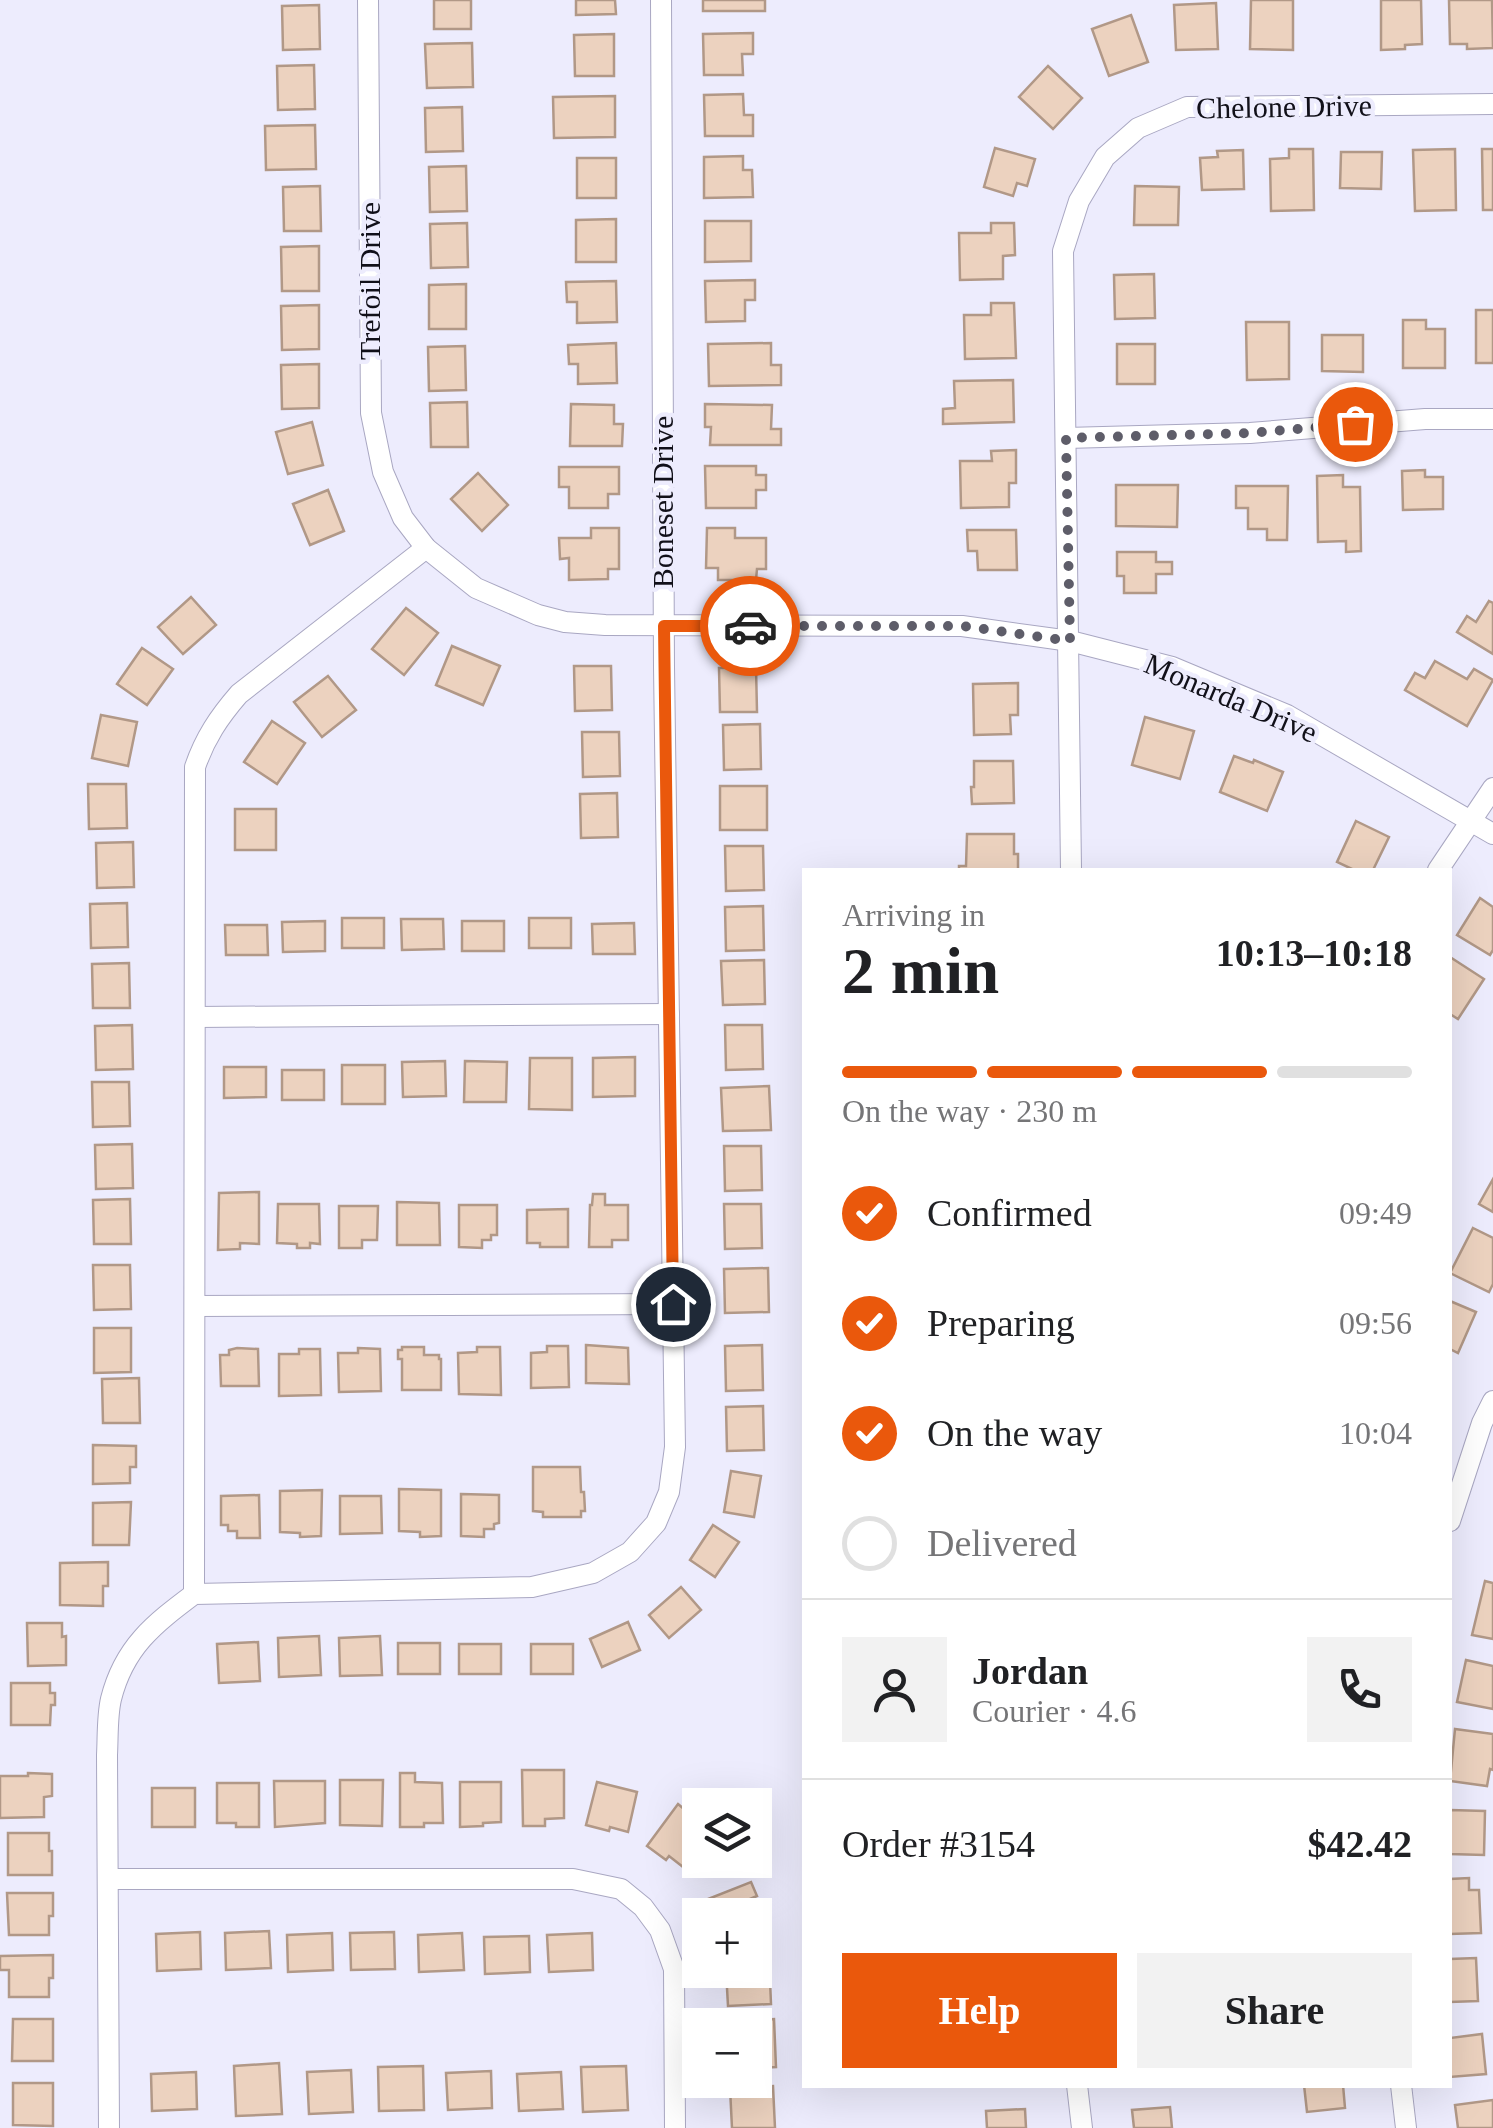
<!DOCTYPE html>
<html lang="en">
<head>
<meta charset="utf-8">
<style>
	:root { --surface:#fff; --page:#f2f2f2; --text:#202124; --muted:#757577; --line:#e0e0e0; --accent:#ea580c }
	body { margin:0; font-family:Georgia,serif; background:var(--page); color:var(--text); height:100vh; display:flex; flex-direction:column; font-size:38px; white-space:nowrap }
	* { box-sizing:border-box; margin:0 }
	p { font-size:32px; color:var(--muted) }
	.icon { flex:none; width:55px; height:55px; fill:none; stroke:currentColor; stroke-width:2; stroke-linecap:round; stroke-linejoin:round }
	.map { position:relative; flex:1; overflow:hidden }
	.side { position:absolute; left:802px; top:868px; width:650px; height:1220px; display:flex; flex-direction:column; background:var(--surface); border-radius:0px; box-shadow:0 10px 40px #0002 }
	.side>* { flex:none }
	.fabs { position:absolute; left:682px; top:1788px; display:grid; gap:20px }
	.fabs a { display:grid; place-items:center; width:90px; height:90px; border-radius:0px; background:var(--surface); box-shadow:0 10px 40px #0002; font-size:50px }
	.pin { position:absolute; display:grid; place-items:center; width:85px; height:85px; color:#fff; margin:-42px; border:5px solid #fff; border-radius:50%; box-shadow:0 2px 10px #0007 }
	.courier { position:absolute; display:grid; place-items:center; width:100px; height:100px; margin:-50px; border:8px solid #ea580c; border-radius:50%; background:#fff; color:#222; box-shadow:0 2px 12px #0007 }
	.head em { font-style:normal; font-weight:800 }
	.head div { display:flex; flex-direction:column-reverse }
	.head { display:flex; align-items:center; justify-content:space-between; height:170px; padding:0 40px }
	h1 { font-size:65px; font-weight:800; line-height:75px }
	.bar { display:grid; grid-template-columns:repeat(4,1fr); gap:15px 10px; align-content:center; height:120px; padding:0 40px }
	.bar i { height:12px; border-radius:8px; background:var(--line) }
	.bar .on { background:var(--accent) }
	.bar p { grid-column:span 4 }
	.line { display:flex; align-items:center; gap:25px; padding:0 40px; border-top:2px solid var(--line) }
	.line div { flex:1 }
	.round { display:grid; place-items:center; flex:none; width:105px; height:105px; border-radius:0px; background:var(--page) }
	ol { padding:0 40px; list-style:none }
	li { display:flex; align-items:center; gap:30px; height:110px }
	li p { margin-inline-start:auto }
	li .icon { padding:10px; border-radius:50%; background:var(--accent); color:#fff; stroke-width:4 }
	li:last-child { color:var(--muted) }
	li i { width:55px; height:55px; border:5px solid var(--line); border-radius:50% }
	.primary-button { display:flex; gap:20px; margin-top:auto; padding:20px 40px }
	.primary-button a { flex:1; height:115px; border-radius:0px; background:var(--accent); color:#fff; font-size:40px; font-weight:800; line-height:115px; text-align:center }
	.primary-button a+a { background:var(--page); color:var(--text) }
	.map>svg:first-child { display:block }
	.building { fill:#ecd2bf; stroke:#b19887; stroke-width:2.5 }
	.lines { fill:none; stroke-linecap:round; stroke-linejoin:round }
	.street-casing { stroke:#a9a7c2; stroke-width:22 }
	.street { stroke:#fff; stroke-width:20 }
	.done { stroke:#5e5d69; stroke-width:10; stroke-dasharray:0 18 }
	.route { stroke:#ea580c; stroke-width:12 }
	.labels { text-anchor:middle; stroke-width:9; stroke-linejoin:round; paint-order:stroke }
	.street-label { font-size:30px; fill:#111019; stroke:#edecfd }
</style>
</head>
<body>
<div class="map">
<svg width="1493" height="2128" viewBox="0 0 1493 2128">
	<rect width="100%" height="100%" fill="#edecfd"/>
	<g class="building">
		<rect x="434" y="0" width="37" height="29"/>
		<polygon points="576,0 615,0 616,14 576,15"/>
		<rect x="703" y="0" width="62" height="11"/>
		<polygon points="1251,0 1293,0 1293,50 1250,49"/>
		<polygon points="1381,0 1421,0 1422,44 1405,45 1405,49 1381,50"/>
		<polygon points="1449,0 1492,0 1493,48 1467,49 1467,44 1450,44"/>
		<polygon points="1216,3 1218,49 1176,50 1174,5"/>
		<polygon points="319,5 320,49 283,50 282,6"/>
		<polygon points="1131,15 1148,62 1109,76 1092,29"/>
		<polygon points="753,33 753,54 742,54 743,75 704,75 703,34"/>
		<polygon points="614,34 614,76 575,76 574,35"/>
		<polygon points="472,43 473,87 427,88 425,44"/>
		<polygon points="314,65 315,109 278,110 277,66"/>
		<polygon points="1048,66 1082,98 1053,129 1019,97"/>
		<polygon points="743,94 744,115 753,115 753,136 705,136 704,95"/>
		<polygon points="615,96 615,137 554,138 553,97"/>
		<polygon points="462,107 463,151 426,152 425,108"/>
		<polygon points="315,125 316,169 266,170 265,126"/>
		<polygon points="995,148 1035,159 1027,186 1017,183 1013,196 984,187"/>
		<polygon points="1289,149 1313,149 1314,210 1271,211 1270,159 1289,158"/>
		<polygon points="1455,149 1456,210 1415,211 1413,150"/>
		<polygon points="1482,149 1493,149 1493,210 1483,210"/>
		<polygon points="1243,150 1244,189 1202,190 1200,158 1218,157 1217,151"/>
		<polygon points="1341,152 1382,152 1381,189 1340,188"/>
		<polygon points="743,156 743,170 752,170 753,197 704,198 704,157"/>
		<rect x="577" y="158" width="39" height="40"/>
		<polygon points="466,166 467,211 430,212 429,167"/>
		<polygon points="320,186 321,231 284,231 283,187"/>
		<polygon points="1135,186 1179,187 1178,225 1134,225"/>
		<polygon points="616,219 616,262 576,262 576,220"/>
		<polygon points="705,221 751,221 751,261 705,262"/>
		<polygon points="467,223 468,267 431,268 430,224"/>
		<polygon points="991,223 1014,223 1015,255 1003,256 1003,279 960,280 959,233 991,233"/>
		<polygon points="319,246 319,291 282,291 281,247"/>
		<polygon points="1154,274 1155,318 1115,319 1114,275"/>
		<polygon points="755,280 755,300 745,300 745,321 706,322 705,281"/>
		<polygon points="616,281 617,322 577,323 577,302 567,302 566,282"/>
		<polygon points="466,284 466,329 429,329 429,285"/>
		<polygon points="991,303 1014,303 1016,358 965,359 964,315 991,315"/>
		<polygon points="319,305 319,349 282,350 281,306"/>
		<rect x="1476" y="310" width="17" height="53"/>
		<polygon points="1403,320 1426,320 1426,329 1445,329 1445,368 1403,368"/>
		<polygon points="1246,322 1289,322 1289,379 1247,380"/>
		<polygon points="1322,335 1363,335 1363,372 1322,371"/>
		<polygon points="616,343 617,383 578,384 578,364 569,364 568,345"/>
		<polygon points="771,343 771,365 781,365 781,385 709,386 708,344"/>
		<rect x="1117" y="344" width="38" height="40"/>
		<polygon points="465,346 466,390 429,391 428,347"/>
		<polygon points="319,364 319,408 282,409 281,365"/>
		<polygon points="1013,380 1014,422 943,424 943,409 955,408 954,381"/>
		<polygon points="467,402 468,447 431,447 430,403"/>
		<polygon points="571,404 614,405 614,424 623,424 622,446 570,446"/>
		<polygon points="705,404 772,405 771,429 781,429 781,445 710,445 711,427 705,427"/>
		<polygon points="312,422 323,465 288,474 276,432"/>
		<polygon points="1016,450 1016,483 1009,483 1009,507 961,508 960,461 992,461 991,451"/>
		<polygon points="705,466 756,466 756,475 766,475 766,490 756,490 756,508 706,508"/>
		<polygon points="559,467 619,467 619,494 608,494 608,508 569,508 569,487 559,487"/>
		<polygon points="1425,470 1425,477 1443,477 1443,509 1403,510 1402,471"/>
		<polygon points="478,473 508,505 482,531 451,499"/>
		<polygon points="1343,475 1343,487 1360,487 1361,551 1346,552 1346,541 1318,542 1317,476"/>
		<polygon points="1116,485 1178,485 1177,527 1116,526"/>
		<polygon points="1236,486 1288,486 1287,540 1267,540 1267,529 1248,529 1248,508 1236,508"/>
		<polygon points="328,490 344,531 310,545 293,504"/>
		<polygon points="591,528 619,528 619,569 608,569 608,579 569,580 569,558 560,559 559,538 591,538"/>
		<polygon points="707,528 735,528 735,538 766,538 766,569 757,569 756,580 718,580 718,568 706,568"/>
		<polygon points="967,530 1016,530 1017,570 978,570 977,551 968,551"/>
		<polygon points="1117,552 1156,552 1156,562 1172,562 1172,574 1156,574 1156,593 1124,593 1124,576 1117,576"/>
		<polygon points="191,597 216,625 183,654 158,627"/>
		<polygon points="1489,601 1493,603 1493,654 1457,632 1467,616 1476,622"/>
		<polygon points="406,608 438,633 404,675 372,649"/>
		<polygon points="452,646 500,666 483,705 436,685"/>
		<polygon points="142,648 173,669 147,705 117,684"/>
		<polygon points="1435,661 1467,679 1474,669 1493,680 1467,726 1405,690 1415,673 1425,678"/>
		<polygon points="574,666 611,666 612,710 575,711"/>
		<polygon points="756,667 757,712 720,712 719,668"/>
		<polygon points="328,676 356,710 322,737 294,702"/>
		<polygon points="1018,683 1018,715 1010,715 1011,734 974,735 973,684"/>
		<polygon points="101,715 137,722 128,766 92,758"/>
		<polygon points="1145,717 1194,731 1180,779 1132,765"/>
		<polygon points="272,721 305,743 277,784 244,762"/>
		<polygon points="760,724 761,769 724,770 723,725"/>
		<polygon points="582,732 619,732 620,776 583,777"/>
		<polygon points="1234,756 1253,763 1254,760 1283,772 1267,811 1220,792"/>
		<polygon points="974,761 1013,761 1014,803 972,804 971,787 974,787"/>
		<polygon points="88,784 126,784 127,828 89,829"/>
		<rect x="720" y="786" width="47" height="44"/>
		<polygon points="617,793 618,837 581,838 580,794"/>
		<rect x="235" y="809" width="41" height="41"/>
		<polygon points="1356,821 1389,837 1373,870 1354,870 1337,862"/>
		<polygon points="967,834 1014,834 1014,854 1018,854 1018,870 959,870 959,866 966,866"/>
		<polygon points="133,842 134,887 97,888 96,843"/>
		<polygon points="725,846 763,846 764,890 726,891"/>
		<polygon points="1480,898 1493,907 1493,950 1490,955 1457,935"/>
		<polygon points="127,903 128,947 91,948 90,904"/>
		<polygon points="763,906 764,950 726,951 725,907"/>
		<rect x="342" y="918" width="42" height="30"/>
		<rect x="529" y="918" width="42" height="30"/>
		<polygon points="401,919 443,919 444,949 402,950"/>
		<polygon points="325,921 325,951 283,952 282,922"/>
		<rect x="462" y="921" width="42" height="30"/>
		<polygon points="634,923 635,954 593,954 592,924"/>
		<polygon points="225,925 267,925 268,955 226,955"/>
		<polygon points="1450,957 1484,979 1458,1019 1450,1014"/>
		<polygon points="764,960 765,1004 723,1005 721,961"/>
		<polygon points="129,963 130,1008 93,1008 92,964"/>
		<polygon points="132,1025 133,1069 96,1070 95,1026"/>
		<polygon points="725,1025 762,1025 763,1069 726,1070"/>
		<polygon points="635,1057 635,1096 593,1097 593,1058"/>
		<polygon points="530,1058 572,1058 572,1110 529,1109"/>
		<polygon points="445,1061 446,1096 403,1097 402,1062"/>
		<polygon points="465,1061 507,1062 506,1102 464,1102"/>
		<rect x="342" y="1065" width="43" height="39"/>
		<polygon points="224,1067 266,1067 266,1097 224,1098"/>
		<rect x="282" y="1070" width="42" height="30"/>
		<polygon points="92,1082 129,1082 130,1126 93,1127"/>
		<polygon points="769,1086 771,1130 723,1131 721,1088"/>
		<polygon points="132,1144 133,1188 96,1189 95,1145"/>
		<polygon points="724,1146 761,1146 762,1190 725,1191"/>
		<polygon points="1493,1179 1493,1212 1479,1204"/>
		<polygon points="259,1192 259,1244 240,1243 240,1249 218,1250 219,1193"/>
		<polygon points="593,1194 605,1194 605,1205 628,1205 628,1240 612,1240 612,1247 589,1247 590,1205 592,1205"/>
		<polygon points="130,1199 131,1244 94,1244 93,1200"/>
		<polygon points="397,1202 439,1203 440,1245 397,1245"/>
		<polygon points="278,1204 319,1204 320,1244 310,1243 310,1248 297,1248 297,1244 277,1243"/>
		<polygon points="724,1204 761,1204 762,1248 725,1249"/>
		<polygon points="459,1205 497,1205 497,1235 491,1235 491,1240 482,1240 482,1248 459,1247"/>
		<polygon points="339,1206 378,1206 377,1240 362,1240 362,1248 339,1248"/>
		<polygon points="568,1209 568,1247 540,1247 540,1243 527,1243 527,1210"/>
		<polygon points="1473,1228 1493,1238 1493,1284 1489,1292 1450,1273"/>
		<polygon points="93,1265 130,1265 131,1309 94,1310"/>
		<polygon points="768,1268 769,1312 725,1313 724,1269"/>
		<polygon points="1450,1301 1476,1312 1458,1353 1450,1349"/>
		<polygon points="94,1328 131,1328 131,1372 94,1373"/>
		<polygon points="586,1345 628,1348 629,1384 586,1383"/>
		<polygon points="762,1345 763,1390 726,1391 725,1346"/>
		<polygon points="547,1346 568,1346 569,1387 531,1388 531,1353 547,1352"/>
		<polygon points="402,1347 424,1347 424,1355 439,1355 439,1359 441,1359 441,1390 402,1390 402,1359 398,1359 398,1350 402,1350"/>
		<polygon points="477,1347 500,1347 501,1395 459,1394 458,1353 477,1352"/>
		<polygon points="237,1348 258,1349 259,1386 221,1386 220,1355 229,1355 229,1350"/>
		<polygon points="358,1348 380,1349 381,1391 339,1392 338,1353 358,1353"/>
		<polygon points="299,1349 320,1349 321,1395 279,1396 279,1354 299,1354"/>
		<polygon points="139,1378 140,1423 103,1423 102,1379"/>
		<polygon points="763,1406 764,1450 727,1451 726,1407"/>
		<polygon points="93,1445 136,1446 136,1467 130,1467 130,1483 93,1484"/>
		<polygon points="533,1467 580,1467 581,1492 584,1492 585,1511 581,1511 581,1517 543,1517 543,1512 533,1511"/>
		<polygon points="731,1471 761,1476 754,1517 724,1512"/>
		<polygon points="399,1489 441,1490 441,1536 420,1537 420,1532 399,1531"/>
		<polygon points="322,1490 321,1536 300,1537 300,1533 280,1532 280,1491"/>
		<polygon points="461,1494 499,1495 499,1523 494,1524 494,1529 484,1529 484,1537 461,1536"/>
		<polygon points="259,1495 260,1538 237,1538 237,1531 228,1531 228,1525 221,1525 221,1496"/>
		<polygon points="340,1496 381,1496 382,1533 340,1534"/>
		<polygon points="131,1502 129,1545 93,1545 93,1503"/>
		<polygon points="713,1525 739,1542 715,1577 690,1560"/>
		<polygon points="108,1562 108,1586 103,1586 103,1606 60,1605 60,1563"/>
		<polygon points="1485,1581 1493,1583 1493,1639 1472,1635"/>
		<polygon points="681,1587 701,1610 669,1638 649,1615"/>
		<polygon points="628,1622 640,1650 602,1667 590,1639"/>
		<polygon points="27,1623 62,1623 62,1637 66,1636 66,1665 28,1666"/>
		<polygon points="319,1636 321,1675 279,1677 278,1638"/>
		<polygon points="380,1636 382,1675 340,1676 339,1638"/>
		<polygon points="258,1642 260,1681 219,1683 217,1644"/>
		<rect x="398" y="1643" width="42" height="31"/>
		<rect x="459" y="1644" width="42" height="30"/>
		<rect x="531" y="1644" width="42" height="30"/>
		<polygon points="1466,1660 1493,1666 1493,1709 1457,1702"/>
		<polygon points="11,1683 50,1683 50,1693 55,1693 55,1705 51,1705 50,1725 11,1725"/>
		<polygon points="1455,1729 1493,1734 1493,1770 1490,1769 1487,1786 1450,1781"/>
		<polygon points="522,1770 564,1770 564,1818 545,1819 545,1826 523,1826"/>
		<polygon points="28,1773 52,1774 52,1796 44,1797 44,1817 0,1818 0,1776 28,1776"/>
		<polygon points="400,1773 415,1773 415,1782 442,1783 443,1823 424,1823 424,1827 400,1827"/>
		<polygon points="340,1780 383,1780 382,1826 340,1825"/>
		<polygon points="274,1781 325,1781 325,1823 275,1827"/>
		<polygon points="460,1782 501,1782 501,1822 483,1823 483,1826 460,1827"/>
		<polygon points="597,1782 637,1792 628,1832 610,1827 609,1831 586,1825"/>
		<polygon points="217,1783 259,1783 259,1827 236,1827 236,1823 217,1823"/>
		<rect x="152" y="1788" width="43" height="39"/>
		<polygon points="678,1804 690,1814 687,1819 700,1830 700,1846 683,1867 669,1856 666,1860 647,1846"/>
		<polygon points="1450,1810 1485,1811 1484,1855 1450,1854"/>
		<polygon points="8,1833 49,1833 49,1851 52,1851 52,1875 8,1875"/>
		<polygon points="1469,1878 1469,1890 1479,1890 1481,1933 1450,1934 1450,1879"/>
		<polygon points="751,1882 757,1896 750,1899 760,1922 755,1925 755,1915 708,1915 703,1901"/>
		<polygon points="7,1893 53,1893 53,1916 49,1916 49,1935 9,1935"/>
		<polygon points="269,1931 271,1968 226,1970 225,1933"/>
		<polygon points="200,1932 201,1969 157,1971 156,1934"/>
		<polygon points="394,1932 395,1969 351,1970 350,1933"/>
		<polygon points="332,1933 333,1970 288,1972 287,1935"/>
		<polygon points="462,1933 464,1970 419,1972 418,1935"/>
		<polygon points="592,1933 593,1970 549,1972 547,1935"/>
		<polygon points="529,1936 530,1972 485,1974 484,1937"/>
		<polygon points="53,1955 53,1978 49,1978 49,1997 9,1997 9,1970 0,1970 0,1956"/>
		<polygon points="755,1957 769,1957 771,2004 728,2006 726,1970 755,1970"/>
		<polygon points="1476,1958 1478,2001 1450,2002 1450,1959"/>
		<polygon points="13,2019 53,2019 53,2061 12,2061"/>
		<polygon points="774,2019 776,2067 755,2068 755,2025 731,2025 731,2022"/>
		<polygon points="1482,2034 1486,2074 1450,2077 1450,2038"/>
		<polygon points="279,2063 282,2114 236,2116 234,2066"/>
		<polygon points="423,2066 424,2110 379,2111 378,2067"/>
		<polygon points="626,2066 628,2110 583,2112 581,2067"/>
		<polygon points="351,2070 353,2112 309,2114 307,2072"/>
		<polygon points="491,2071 492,2108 448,2110 446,2073"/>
		<polygon points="196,2072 197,2109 152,2111 151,2074"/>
		<polygon points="561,2072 563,2109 519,2111 517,2074"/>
		<polygon points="13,2083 53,2083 53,2126 13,2125"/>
		<polygon points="1304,2085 1343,2085 1345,2108 1307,2112"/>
		<polygon points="773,2086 775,2128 732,2128 730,2088"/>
		<polygon points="1493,2100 1493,2128 1458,2128 1455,2105"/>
		<polygon points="1170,2107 1172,2128 1134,2128 1132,2110"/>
		<polygon points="1025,2109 1026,2128 987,2128 986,2111"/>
	</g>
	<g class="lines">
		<defs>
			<g id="street">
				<polyline points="368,0 371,413 383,472 403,518 426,548 476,588 538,615 565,622 605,625 962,626 1070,641 1172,667 1287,715 1493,834"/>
				<polyline points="1066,438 1250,433 1425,419 1493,419"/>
				<polyline points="1071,870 1063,251 1079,201 1105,157 1138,128 1187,107 1493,104"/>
				<polyline points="1438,870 1493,788"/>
				<polyline points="196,1017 669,1014"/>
				<polyline points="195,1306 673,1304"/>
				<polyline points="1450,1521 1482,1423 1493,1401"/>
				<path d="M194,1594L195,767C205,738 219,717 239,694L426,548"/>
				<polyline points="108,1879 573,1879 621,1889 643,1907 660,1930 674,1969 675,2128"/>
				<polyline points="1077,2085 1082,2128"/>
				<polyline points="1401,2085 1406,2128"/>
				<path d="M109,2128L107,1755C108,1737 107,1716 111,1699C124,1647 154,1624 194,1594L532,1587L593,1573L630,1552L656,1523L669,1492L675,1447L664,667L661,0"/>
			</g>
		</defs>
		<use href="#street" class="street-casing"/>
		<use href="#street" class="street"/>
	</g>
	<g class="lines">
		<polyline class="done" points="750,626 962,626 1070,641 1066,438 1250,433 1355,424"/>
		<polyline class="route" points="673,1304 664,626 750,626"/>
	</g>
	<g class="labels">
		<g class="street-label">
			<text transform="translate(1284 107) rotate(-1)" y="10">Chelone Drive</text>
			<text transform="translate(370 281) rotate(-90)" y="10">Trefoil Drive</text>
			<text transform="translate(663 502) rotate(-90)" y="10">Boneset Drive</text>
			<text transform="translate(1231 698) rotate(23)" y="10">Monarda Drive</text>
		</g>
	</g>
</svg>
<div class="fabs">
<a><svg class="icon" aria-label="layers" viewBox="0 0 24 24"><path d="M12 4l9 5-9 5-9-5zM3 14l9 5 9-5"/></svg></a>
<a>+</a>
<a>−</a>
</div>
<div class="pin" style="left:1355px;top:424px;background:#ea580c"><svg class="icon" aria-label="bag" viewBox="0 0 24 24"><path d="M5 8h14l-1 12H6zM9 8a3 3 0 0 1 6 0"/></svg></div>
<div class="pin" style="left:673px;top:1304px;background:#1f2937"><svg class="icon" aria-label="home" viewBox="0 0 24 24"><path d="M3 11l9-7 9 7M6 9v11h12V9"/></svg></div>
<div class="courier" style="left:750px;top:626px"><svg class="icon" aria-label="car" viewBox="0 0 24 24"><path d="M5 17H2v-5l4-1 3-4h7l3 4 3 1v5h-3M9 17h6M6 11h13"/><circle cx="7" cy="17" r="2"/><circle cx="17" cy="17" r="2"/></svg></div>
<section class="side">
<div class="head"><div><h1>2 min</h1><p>Arriving in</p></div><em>10:13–10:18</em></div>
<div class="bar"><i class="on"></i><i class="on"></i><i class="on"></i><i></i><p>On the way · 230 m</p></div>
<ol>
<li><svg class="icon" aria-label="check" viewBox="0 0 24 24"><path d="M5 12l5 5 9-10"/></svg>Confirmed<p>09:49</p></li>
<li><svg class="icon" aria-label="check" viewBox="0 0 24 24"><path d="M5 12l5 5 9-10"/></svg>Preparing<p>09:56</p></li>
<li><svg class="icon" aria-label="check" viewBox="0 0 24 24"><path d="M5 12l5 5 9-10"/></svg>On the way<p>10:04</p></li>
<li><i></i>Delivered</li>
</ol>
<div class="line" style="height:180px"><a class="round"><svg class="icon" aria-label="person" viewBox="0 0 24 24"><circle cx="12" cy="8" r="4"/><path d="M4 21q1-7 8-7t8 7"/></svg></a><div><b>Jordan</b><p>Courier · 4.6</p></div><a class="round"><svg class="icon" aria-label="phone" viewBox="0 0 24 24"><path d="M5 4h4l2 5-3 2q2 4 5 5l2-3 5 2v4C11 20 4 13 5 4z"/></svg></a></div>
<div class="line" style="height:130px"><div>Order #3154</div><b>$42.42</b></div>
<div class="primary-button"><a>Help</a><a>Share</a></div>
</section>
</div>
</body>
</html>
